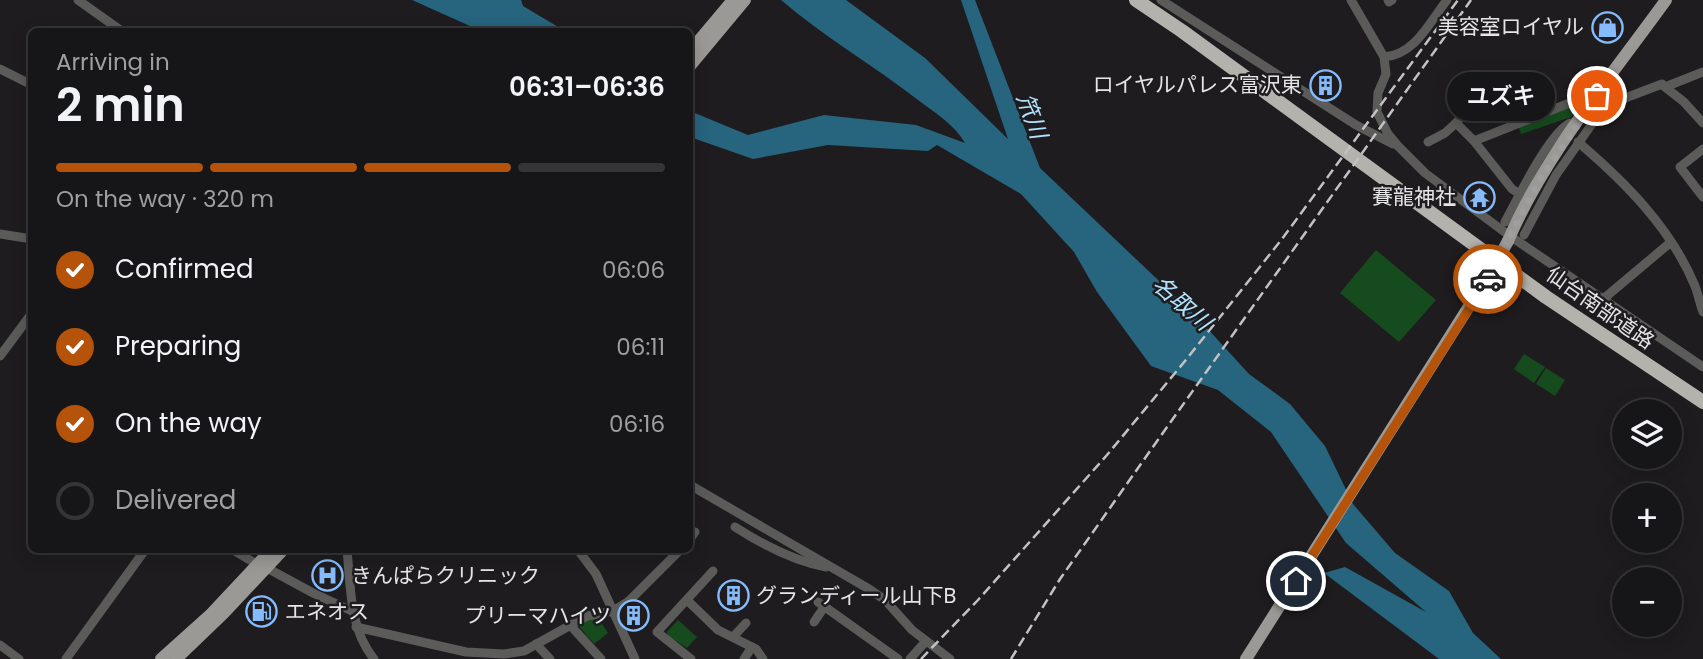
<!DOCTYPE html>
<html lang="en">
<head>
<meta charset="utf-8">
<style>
	:root { --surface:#161517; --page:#1f1e20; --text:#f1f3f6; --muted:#9e9fa1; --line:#353436; --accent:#b45309 }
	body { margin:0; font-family:Poppins,"Noto Sans JP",sans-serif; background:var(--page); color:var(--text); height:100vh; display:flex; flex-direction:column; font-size:26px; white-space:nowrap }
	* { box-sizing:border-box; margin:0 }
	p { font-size:23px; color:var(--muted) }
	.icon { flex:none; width:38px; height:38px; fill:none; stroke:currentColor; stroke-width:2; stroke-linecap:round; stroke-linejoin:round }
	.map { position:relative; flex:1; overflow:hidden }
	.side { position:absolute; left:28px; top:28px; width:665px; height:525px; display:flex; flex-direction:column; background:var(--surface); border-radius:10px; box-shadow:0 4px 18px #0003,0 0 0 2px var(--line) }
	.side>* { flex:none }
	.fabs { position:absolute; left:1612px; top:399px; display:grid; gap:14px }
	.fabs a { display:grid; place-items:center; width:70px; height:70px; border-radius:50%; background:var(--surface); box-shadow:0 4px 18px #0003,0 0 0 2px var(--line); font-size:35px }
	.pin { position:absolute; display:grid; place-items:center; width:60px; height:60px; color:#fff; margin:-30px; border:4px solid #fff; border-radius:50%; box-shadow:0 2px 7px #0007 }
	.courier { position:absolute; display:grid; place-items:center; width:70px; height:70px; margin:-35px; border:5px solid #b45309; border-radius:50%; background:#fff; color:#222; box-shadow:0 2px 9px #0007 }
	.bubble { position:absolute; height:49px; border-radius:24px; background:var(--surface); box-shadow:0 4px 18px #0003,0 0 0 2px var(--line); font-size:23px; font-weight:600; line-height:49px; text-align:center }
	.overview em { font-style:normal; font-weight:600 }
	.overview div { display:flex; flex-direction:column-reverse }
	.overview { display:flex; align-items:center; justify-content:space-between; height:119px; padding:0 28px }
	h1 { font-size:46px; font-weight:600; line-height:52px }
	.bar { display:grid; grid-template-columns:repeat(4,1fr); gap:10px 7px; align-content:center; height:84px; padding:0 28px }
	.bar i { height:9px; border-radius:5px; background:var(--line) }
	.bar .active { background:var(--accent) }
	.bar p { grid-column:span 4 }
	ol { padding:0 28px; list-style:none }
	li { display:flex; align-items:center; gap:21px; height:77px }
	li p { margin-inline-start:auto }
	li .icon { padding:7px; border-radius:50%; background:var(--accent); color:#fff; stroke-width:4 }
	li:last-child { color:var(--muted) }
	li i { width:38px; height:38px; border:4px solid var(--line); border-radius:50% }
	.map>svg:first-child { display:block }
	.green { fill:#164b1e }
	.water { fill:#27647e }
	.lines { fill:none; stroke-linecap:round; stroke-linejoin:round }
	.minor { stroke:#5b5b59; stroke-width:9 }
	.major { stroke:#9b9995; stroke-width:12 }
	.highway { stroke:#b4b2ad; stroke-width:14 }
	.rail { stroke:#c2c1c3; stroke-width:2.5; stroke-dasharray:10 5; stroke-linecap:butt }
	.major-bridge { stroke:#9b9995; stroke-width:12 }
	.done { stroke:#9f9ea0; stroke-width:7; stroke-dasharray:0 12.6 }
	.route { stroke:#b45309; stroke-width:9 }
	.labels { text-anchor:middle; stroke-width:5; stroke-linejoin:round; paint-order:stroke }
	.poi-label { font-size:21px; fill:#e5e4e6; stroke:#1e1c1f; text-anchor:end }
	.street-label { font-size:21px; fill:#e5e4e6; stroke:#1e1c1f }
	.water-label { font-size:23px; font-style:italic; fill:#b1e3fc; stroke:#1e1c1f }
</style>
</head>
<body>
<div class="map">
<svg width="1703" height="659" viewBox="0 0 1703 659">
	<rect width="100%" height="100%" fill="#1e1c1f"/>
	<g class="green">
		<polygon points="1582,102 1571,117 1521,134 1518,125"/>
		<polygon points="1376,250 1436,300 1399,342 1340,293"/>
		<polygon points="1524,354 1545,367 1534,383 1514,369"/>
		<polygon points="1546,368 1565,380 1555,396 1536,384"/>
		<polygon points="597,616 608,633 594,644 578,625 588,618"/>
		<polygon points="678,620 697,637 687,648 668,636 667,632"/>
	</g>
	<g class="water">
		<polygon points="412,0 521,0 523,6 565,31 481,31"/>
		<path d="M781,0H846L925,58L1008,139L961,0H975L1040,168L1195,315L1249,374L1290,404L1325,446L1353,504L1395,553L1449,591L1473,633L1501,659H1439L1324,573L1345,567L1426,612L1346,543L1271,432L1218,390L1151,366L1097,292L1074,252L1021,194L937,145L928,151L828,145L753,159L690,137V111L748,135L824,115L916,125L965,143C954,124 935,113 918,100C873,65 824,37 781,0Z"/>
	</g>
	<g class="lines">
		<g class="minor">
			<polyline points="78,0 123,32"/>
			<polyline points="1161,0 1356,125 1393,144"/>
			<polyline points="1351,0 1384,57 1386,74 1378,93 1377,112 1388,134 1398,146 1425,173 1510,236 1703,367"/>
			<polyline points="1388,0 1389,2 1392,0"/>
			<path d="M1384,57C1415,55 1429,23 1447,0"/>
			<polyline points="0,69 32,85"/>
			<polyline points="1665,87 1684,102 1703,123"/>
			<polyline points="1474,141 1456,123 1478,95"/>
			<polyline points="1428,142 1445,133 1456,123"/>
			<path d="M1578,142C1625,182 1671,228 1695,286C1698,294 1700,304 1703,312"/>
			<polyline points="1703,149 1680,167 1703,197"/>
			<polyline points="1520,194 1512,189 1474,141 1582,98 1599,108 1662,84 1665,87 1703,72"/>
			<path d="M1505,222C1517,200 1549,133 1570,123L1576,126"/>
			<polyline points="0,234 32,239"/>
			<polyline points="1524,235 1556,175 1599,114 1599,108"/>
			<polyline points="1602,300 1671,242"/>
			<polyline points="0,356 32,313"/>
			<polyline points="690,485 869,589 885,600 912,630 950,659"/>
			<path d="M735,527C763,545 793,561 826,567"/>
			<polyline points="690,539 695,532"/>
			<polyline points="233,550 258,565"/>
			<path d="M347,550C351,588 349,628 374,659"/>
			<polyline points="578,550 596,574 635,659"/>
			<polyline points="267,568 313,593 354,612"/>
			<polyline points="687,600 718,630 756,649 763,659"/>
			<polyline points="818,602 898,659"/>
			<polyline points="814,622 825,606"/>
			<polyline points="570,625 601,659"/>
			<polyline points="356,627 466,652 504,654 524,651 587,616 613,611 629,601 680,550"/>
			<polyline points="733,637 746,623"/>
			<polyline points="536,644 550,659"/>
			<polyline points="0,645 19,659"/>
			<polyline points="66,659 145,550"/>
			<polyline points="691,659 657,632 713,571"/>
			<polyline points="744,659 752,647"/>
			<polyline points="910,659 926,641"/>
		</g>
		<g class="major">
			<polyline points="690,51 733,0"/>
			<polyline points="690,66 745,0"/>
			<path d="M1508,241C1544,156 1612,75 1666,0"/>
			<polyline points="161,659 210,615 271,550"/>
			<polyline points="176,659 224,613 283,550"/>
			<polyline points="1246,659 1492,270"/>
		</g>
		<polyline class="highway" points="1136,0 1182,31 1546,297 1703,402"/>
		<g class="rail">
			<polyline points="921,659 978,600 1107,455 1185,361 1282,239 1458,0"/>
			<polyline points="1011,659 1060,579 1150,451 1471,0"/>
		</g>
		<polyline class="major-bridge" points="1492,270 1508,241"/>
	</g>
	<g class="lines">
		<polyline class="done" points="1488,279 1539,181 1597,96"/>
		<polyline class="route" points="1296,581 1488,279"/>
	</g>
	<defs>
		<symbol id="shop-ring" viewBox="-11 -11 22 22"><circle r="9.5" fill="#1e1c1f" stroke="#85bbfb" stroke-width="1.5"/><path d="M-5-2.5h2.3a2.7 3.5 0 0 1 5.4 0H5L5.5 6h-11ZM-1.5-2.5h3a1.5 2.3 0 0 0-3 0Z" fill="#85bbfb"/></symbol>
		<symbol id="building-ring" viewBox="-11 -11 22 22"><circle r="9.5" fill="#1e1c1f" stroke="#85bbfb" stroke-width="1.5"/><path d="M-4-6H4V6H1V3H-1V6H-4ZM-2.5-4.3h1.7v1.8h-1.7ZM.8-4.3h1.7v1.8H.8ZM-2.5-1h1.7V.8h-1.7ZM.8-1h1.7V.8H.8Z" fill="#85bbfb"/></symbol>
		<symbol id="temple-ring" viewBox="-11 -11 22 22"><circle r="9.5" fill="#1e1c1f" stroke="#85bbfb" stroke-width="1.5"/><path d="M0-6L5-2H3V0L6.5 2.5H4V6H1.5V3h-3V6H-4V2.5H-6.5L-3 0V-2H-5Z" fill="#85bbfb"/></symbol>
		<symbol id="hospital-ring" viewBox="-11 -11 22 22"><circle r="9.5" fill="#1e1c1f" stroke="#85bbfb" stroke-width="1.5"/><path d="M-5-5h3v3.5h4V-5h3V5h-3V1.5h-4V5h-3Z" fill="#85bbfb"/></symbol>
		<symbol id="fuel-ring" viewBox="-11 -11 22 22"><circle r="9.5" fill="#1e1c1f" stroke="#85bbfb" stroke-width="1.5"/><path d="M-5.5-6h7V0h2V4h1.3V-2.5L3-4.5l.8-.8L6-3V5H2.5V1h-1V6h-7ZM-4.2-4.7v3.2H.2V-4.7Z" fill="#85bbfb"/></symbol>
	</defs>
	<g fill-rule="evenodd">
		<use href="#shop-ring" x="1590" y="10" width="35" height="35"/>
		<use href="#building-ring" x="1308" y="68" width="35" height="35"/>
		<use href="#temple-ring" x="1462" y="180" width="35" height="35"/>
		<use href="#hospital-ring" x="310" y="558" width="35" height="35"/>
		<use href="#building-ring" x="716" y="578" width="35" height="35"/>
		<use href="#fuel-ring" x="244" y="594" width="35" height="35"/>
		<use href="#building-ring" x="616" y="598" width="35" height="35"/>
	</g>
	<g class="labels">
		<g class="poi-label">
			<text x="1584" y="34">美容室ロイヤル</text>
			<text x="1302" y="92">ロイヤルパレス富沢東</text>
			<text x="1456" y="204">賽龍神社</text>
			<text x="351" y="583" text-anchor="start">きんぱらクリニック</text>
			<text x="756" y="603" text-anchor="start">グランディール山下B</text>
			<text x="285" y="619" text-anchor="start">エネオス</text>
			<text x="611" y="623">プリーマハイツ</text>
		</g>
		<g class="street-label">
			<text transform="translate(1600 308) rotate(35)" y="7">仙台南部道路</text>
		</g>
		<g class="water-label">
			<text transform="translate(1032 116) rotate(70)" y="8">笊川</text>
			<text transform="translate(1182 303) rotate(41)" y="8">名取川</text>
		</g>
	</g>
</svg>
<div class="fabs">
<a><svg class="icon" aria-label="layers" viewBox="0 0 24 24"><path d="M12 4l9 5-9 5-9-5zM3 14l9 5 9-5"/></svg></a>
<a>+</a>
<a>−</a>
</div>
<div class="pin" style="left:1597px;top:96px;background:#ea580c"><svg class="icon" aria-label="bag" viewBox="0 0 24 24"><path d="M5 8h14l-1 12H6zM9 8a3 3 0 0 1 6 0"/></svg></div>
<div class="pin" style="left:1296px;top:581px;background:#1f2937"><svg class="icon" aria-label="home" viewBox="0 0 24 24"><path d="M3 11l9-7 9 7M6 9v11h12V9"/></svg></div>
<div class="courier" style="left:1488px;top:279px"><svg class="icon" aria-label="car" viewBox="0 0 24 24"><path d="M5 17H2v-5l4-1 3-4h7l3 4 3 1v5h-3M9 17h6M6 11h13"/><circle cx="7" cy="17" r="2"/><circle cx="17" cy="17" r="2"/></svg></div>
<div class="bubble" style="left:1447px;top:72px;width:108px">ユズキ</div>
<section class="side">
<div class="overview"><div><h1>2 min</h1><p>Arriving in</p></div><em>06:31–06:36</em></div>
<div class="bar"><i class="active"></i><i class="active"></i><i class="active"></i><i></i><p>On the way · 320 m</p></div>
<ol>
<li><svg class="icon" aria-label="check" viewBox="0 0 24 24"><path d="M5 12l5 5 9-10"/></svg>Confirmed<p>06:06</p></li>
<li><svg class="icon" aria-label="check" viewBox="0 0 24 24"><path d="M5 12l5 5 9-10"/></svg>Preparing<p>06:11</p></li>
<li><svg class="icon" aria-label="check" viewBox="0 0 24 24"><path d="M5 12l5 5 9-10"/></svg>On the way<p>06:16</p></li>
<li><i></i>Delivered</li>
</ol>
</section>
</div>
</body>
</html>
